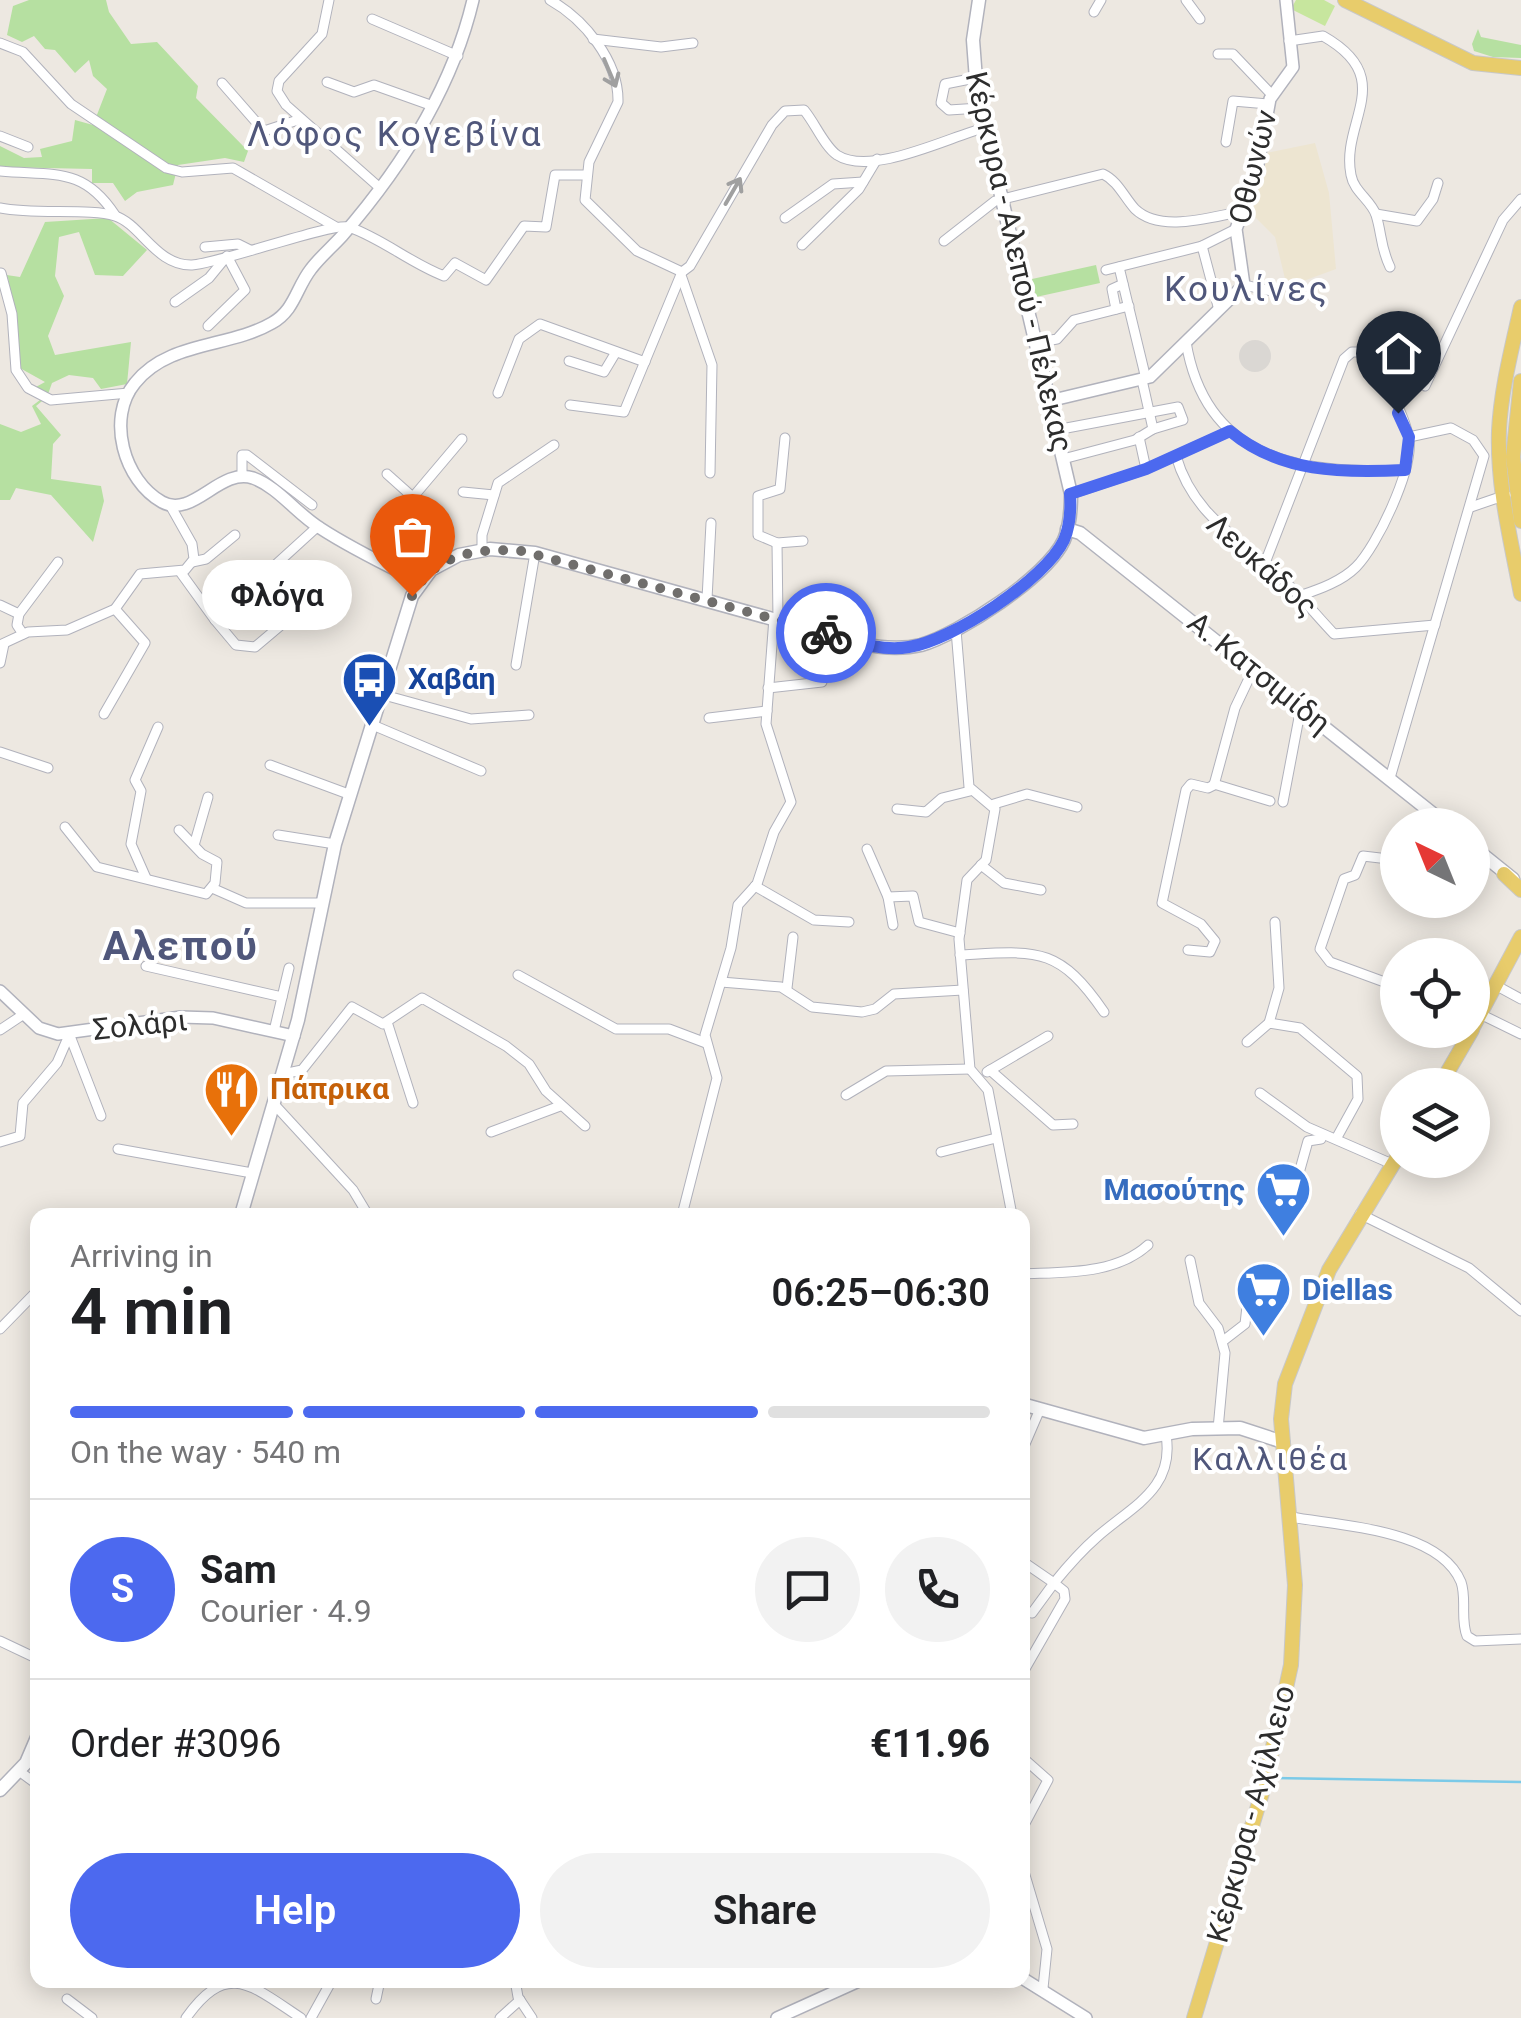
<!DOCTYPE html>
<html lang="en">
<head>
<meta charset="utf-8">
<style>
	:root { --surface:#fff; --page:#f2f2f2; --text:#202124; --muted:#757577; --line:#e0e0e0; --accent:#4c69ef }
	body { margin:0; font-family:Roboto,sans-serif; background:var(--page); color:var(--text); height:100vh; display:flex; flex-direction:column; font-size:38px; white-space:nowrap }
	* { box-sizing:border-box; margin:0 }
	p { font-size:32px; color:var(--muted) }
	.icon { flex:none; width:55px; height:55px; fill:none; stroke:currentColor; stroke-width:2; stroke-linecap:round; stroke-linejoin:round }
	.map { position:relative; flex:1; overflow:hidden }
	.sheet { position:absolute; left:30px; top:1208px; width:1000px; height:780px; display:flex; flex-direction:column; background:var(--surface); border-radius:20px; box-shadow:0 5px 25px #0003 }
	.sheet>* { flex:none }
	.needle { width:65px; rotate:317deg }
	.tools { position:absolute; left:1380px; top:808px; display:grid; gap:20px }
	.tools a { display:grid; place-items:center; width:110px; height:110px; border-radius:50%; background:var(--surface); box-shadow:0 5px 25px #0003; font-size:50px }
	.pin { position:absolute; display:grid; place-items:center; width:85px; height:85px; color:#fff; margin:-102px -42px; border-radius:50% 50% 50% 0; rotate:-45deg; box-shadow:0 0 10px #0007 }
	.pin .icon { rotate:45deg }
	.courier { position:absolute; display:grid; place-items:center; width:100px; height:100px; margin:-50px; border:8px solid #4c69ef; border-radius:50%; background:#fff; color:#222; box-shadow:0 2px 12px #0007 }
	.bubble { position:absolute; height:70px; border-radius:35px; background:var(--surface); box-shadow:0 5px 25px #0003; font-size:32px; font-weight:600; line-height:70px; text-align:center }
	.summary em { font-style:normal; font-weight:600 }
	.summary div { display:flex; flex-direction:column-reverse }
	.summary { display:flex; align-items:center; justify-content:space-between; height:170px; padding:0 40px }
	h1 { font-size:65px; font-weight:600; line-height:75px }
	.bar { display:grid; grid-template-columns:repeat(4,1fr); gap:15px 10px; align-content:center; height:120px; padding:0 40px }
	.bar i { height:12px; border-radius:8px; background:var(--line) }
	.bar .current { background:var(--accent) }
	.bar p { grid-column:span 4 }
	.line { display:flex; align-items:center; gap:25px; padding:0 40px; border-top:2px solid var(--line) }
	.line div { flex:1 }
	.round { display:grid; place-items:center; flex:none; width:105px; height:105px; border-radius:52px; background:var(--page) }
	.button { display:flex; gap:20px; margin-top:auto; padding:20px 40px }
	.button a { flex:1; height:115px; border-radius:60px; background:var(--accent); color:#fff; font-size:40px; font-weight:600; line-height:115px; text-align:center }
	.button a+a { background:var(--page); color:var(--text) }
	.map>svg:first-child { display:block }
	.education { fill:#ede5d1 }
	.green { fill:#b6e0a1 }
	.pitch { fill:#c7e69e }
	.plaza { fill:#dad7d3 }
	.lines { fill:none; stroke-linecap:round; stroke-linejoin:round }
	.stream { stroke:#7bcae8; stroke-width:2.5 }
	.minor-casing { stroke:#b1b2bc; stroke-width:11 }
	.tertiary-casing { stroke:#b1b2bc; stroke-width:14 }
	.secondary-casing { stroke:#b1b2bc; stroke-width:15 }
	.primary-casing { stroke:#c8c8c8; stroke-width:16 }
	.minor { stroke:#fff; stroke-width:9 }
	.tertiary { stroke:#fff; stroke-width:11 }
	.secondary { stroke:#fff; stroke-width:12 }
	.primary { stroke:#e8cc6b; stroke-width:14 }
	.oneway { stroke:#a0a0a0 }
	.done { stroke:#706e6c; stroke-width:10; stroke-dasharray:0 18 }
	.route { stroke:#4c69ef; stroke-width:12 }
	.labels { text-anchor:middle; stroke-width:8; stroke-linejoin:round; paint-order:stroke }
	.street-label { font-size:30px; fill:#2d2d2d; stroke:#fff }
	.transit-label { font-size:30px; font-weight:bold; fill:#164399; stroke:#fff; text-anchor:start }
	.food-label { font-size:30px; font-weight:bold; fill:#c56008; stroke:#fff; text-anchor:start }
	.shop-label { font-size:30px; font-weight:bold; fill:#366cbe; stroke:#fff; text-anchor:end }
	.neighbourhood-label { font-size:32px; letter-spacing:2.5px; fill:#50577b; stroke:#fff }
	.quarter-label { font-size:35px; letter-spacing:2.5px; fill:#50577b; stroke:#fff }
	.district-label { font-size:40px; font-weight:bold; letter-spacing:2.5px; fill:#50577b; stroke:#fff }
</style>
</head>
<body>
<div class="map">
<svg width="1521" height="2018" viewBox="0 0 1521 2018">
	<rect width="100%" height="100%" fill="#ede8e1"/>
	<polygon class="education" points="1315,143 1329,193 1336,269 1287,287 1275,237 1252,214 1266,153"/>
	<g class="green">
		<polygon points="29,0 106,0 109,12 131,44 157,42 198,86 196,98 248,151 244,162 225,158 178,165 173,185 137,192 125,201 113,183 92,183 92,169 0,167 0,146 24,158 42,157 40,149 72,141 75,120 93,125 107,89 93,76 89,60 75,73 55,50 45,49 34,36 22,42 7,35 13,6"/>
		<polygon points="1478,29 1481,37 1521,45 1521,58 1493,57 1474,51 1472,44"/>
		<polygon points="108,218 147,250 123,276 95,275 79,232 59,237 55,276 64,296 48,336 55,355 131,342 127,384 101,389 93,378 69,375 52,383 47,397 36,406 61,435 53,444 51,479 101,486 104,501 93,542 51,495 16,488 10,500 0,500 0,424 21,432 41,424 32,406 44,397 34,388 45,382 18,367 8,277 0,274 20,277 45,222"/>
		<polygon points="1096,265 1100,283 1036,297 1032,279"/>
	</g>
	<polygon class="pitch" points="1296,0 1324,0 1335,6 1325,26 1291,9"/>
	<circle class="plaza" cx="1255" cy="356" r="16"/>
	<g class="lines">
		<polyline class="stream" points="1273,1778 1521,1782"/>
		<defs>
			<g id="minor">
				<polyline points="329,0 322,34 279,81 277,91 286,105 380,188"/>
				<path d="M550,0C584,19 619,61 618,102L589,162L585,200L637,251L682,272"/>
				<polyline points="1186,0 1200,19"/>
				<polyline points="1094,12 1101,0"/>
				<polyline points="372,19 458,56"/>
				<polyline points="593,39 661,47 693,43"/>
				<path d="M1289,41L1323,36C1399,79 1340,121 1351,175C1354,192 1371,200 1376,215C1382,234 1380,246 1390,267"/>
				<polyline points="0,43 23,52 71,104 166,168 182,172 233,168 336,227"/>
				<polyline points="1218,54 1233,54 1272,95"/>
				<polyline points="975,78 945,84 941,103 949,110 980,108"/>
				<polyline points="327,82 354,92 374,85 433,106"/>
				<polyline points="222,83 264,131 301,119"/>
				<polyline points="0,136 28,147"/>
				<polyline points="1226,142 1233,101 1268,104"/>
				<path d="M0,171C53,176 83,166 115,215"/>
				<path d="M0,208C33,215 91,208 115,216C141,224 156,266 192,265C221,263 333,222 349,227C383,239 410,263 444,276L455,263L486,280L524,226L546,227L555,175H585"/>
				<polyline points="1376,214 1417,221 1433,199 1438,183"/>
				<polyline points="785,218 833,184 863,182"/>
				<path d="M944,241L995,201L1103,174C1118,181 1124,197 1135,209C1161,234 1213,216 1244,211"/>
				<polyline points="802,245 859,189 877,159"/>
				<polyline points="1202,246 1219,310"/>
				<polyline points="205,247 238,244 250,250"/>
				<polyline points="1119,267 1146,379"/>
				<polyline points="1106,270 1202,246 1236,229"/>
				<polyline points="1,273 12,314 16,370 28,388 51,400 129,393"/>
				<polyline points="682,278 712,365 710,473"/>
				<polyline points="1244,285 1276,292"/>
				<polyline points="175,302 209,278 227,256 245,290 208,326"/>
				<polyline points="1116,309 1112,289 1123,284"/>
				<path d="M1186,342C1206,462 1302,474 1405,470"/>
				<polyline points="1035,343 1057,339 1074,320 1129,306"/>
				<polyline points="569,361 604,372 616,352"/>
				<polyline points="1425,386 1503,220 1521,199"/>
				<polyline points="498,393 519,339 540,324 645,362"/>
				<path d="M570,405L624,412L682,272L690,266L772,125L785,111L804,110C815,123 824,146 837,155C871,177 949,137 984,128"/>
				<polyline points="1056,430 1178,407 1183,420 1153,429"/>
				<polyline points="1139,437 1146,469"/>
				<polyline points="785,438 780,489 758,496 758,535 777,543 803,541"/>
				<path d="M1176,456C1192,512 1234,535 1275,572C1297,591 1314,613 1334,634L1435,625"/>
				<polyline points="1063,459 1135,440 1153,429 1142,380"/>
				<polyline points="387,474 435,517 448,560"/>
				<polyline points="242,476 242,455 247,455 312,505"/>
				<polyline points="463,492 494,495"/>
				<polyline points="1071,494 1146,469 1230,431"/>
				<polyline points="413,497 462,439"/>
				<polyline points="1471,507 1506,495"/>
				<polyline points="317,527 215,620 236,645 255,647 338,577"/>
				<polyline points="777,543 778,620"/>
				<polyline points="482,550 482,535 498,483 554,445"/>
				<polyline points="192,562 206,559 235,535"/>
				<path d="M1265,563L1344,359L1352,352H1362C1381,370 1405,414 1409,440C1413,470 1377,546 1356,567C1342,581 1320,589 1302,595"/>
				<polyline points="181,573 215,620"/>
				<polyline points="707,599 711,523"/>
				<polyline points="0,605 19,614"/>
				<polyline points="956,630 969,787 995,809 986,860 967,880 959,939 970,1069 988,1090 1012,1215"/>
				<polyline points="23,634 17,625 19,614 58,562"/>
				<polyline points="0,645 28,632 67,630 115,609 140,574 185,570 194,559 192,544 170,505"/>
				<polyline points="0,663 4,644"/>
				<polyline points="516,665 535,553"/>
				<polyline points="768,688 822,682"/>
				<polyline points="384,695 471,719 529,715"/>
				<polyline points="104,714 145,643 115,609"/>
				<polyline points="709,718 767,711"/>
				<polyline points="375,726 481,771"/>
				<polyline points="0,752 48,768"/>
				<polyline points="270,765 351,795"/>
				<polyline points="1390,778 1484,456 1473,440 1451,428 1409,437"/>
				<polyline points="1214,784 1270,801"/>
				<polyline points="1283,802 1301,707"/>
				<polyline points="994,804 1027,794 1077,807"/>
				<polyline points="897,809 926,812 942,798 970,791"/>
				<polyline points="65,827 97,867 206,894 215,883 217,862 202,854 179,830"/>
				<polyline points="278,835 335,844"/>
				<polyline points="195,842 208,797"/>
				<polyline points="867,849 888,897 893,925"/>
				<polyline points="1380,858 1363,856 1355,875 1344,879 1320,949 1330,962 1398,987"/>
				<polyline points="981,865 1004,883 1041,890"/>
				<polyline points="146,878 131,844 141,791 135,780 158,727"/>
				<polyline points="755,886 814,920 849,922"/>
				<polyline points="212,888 246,903 322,903"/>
				<polyline points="888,897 913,896 919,922 960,933"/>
				<polyline points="1188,950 1210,952 1215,941 1201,924 1162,903 1186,790 1191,784 1208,788 1214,785 1235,708 1253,670"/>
				<path d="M960,955C1036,951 1058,945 1104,1012"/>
				<polyline points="146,966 282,997"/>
				<polyline points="518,975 616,1029 669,1029 706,1043"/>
				<polyline points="721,982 781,987 812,1007 862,1012 875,1009 894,994 963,990"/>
				<polyline points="1497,986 1521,999"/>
				<polyline points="787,988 793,937"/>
				<polyline points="1472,1010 1521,1034"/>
				<polyline points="387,1022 413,1103"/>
				<polyline points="1269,1023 1279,988 1275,922"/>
				<polyline points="0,1030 24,1014"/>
				<polyline points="274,1031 289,968"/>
				<polyline points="70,1036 101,1116"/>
				<polyline points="1247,1042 1269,1023 1300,1028 1357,1076 1358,1099 1336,1139"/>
				<polyline points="990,1070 1053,1125 1073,1124"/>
				<polyline points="987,1072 1048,1036"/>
				<polyline points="283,1074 302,1070 352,1007 383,1024 422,998 506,1046 529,1064 546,1091 585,1126"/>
				<polyline points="1260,1093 1307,1127 1392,1164"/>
				<polyline points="846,1095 886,1071 970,1069"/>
				<polyline points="273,1103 353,1190 368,1215"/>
				<polyline points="491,1132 560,1106"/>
				<polyline points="0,1142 20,1136 23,1103 57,1063 70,1033"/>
				<polyline points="118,1149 252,1173"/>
				<polyline points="941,1152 996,1138"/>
				<polyline points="1299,1173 1308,1141 1321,1139"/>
				<polyline points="1360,1214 1469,1268 1521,1311"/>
				<polyline points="682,1215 717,1078 705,1035 731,948 738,905 757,884 774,832 791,802 766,724 774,618"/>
				<polyline points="1190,1260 1199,1303 1218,1328 1225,1353 1218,1429"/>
				<path d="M1022,1274C1064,1272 1115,1275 1148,1245"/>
				<polyline points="0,1329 38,1290"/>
				<polyline points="1223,1341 1245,1324 1251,1271"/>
				<polyline points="1022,1451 1040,1409"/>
				<path d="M1291,1517C1340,1526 1439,1529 1461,1582C1467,1599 1460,1619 1467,1636L1475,1641L1521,1639"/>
				<polyline points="1022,1561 1054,1583 1032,1613"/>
				<polyline points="0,1641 38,1659"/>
				<path d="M1022,1674L1065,1599L1064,1591L1054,1583C1067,1567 1081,1551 1097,1537C1132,1506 1175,1489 1166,1435"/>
				<polyline points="1022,1757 1048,1780 1022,1829"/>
				<polyline points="19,1771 38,1785"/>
				<polyline points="1022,1865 1047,1949 1043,1988"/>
				<polyline points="515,1980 518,1997 532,2018"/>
				<polyline points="67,1999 92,2018"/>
				<polyline points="376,1999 380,1980"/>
				<path d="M186,2018C227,1960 251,1985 301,2018"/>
				<polyline points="311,2018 332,1980"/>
				<polyline points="500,2018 520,2000"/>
			</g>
			<g id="tertiary">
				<polyline points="1049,401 1150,377 1244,285 1236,229 1256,175 1270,99 1293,67 1286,0"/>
				<path d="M420,582C386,565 352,549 320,528C297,514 278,487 253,478C220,467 193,519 162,502C124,481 106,418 135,383C168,341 229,348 272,323C295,310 296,288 311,269C320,257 332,247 342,236C402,167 452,89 473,0"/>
				<polyline points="0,991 39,1028 58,1034 181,1017 213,1018 294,1036"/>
				<polyline points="1022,1978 1086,2018"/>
				<polyline points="777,2018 861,1980"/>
			</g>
			<g id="secondary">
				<polyline points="1067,529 1080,533 1447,825"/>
				<polyline points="1472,846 1513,879"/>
				<path d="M241,1215L298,1020L335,844L412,596L431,570L459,555L490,549L535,553L859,643C880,648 900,650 921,645C959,634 1047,577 1064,540C1070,526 1071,509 1071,494L977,93L973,40L979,0"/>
				<polyline points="1022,1404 1144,1438 1192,1429 1240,1428 1283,1442"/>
				<polyline points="0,1790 26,1763 38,1735"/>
			</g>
			<g id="primary">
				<polyline points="1345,0 1473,63 1521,68"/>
				<path d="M1521,307C1512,348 1501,389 1499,431C1497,486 1511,541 1521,594"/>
				<polyline points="1521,381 1513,457 1521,521"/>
				<polyline points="1504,874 1521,890"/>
				<polyline points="1472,1029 1521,937"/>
				<polyline points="1440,1085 1472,1030"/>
				<polyline points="1194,2018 1265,1783 1291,1665 1295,1585 1281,1419 1285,1384 1329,1270 1398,1156"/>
			</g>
		</defs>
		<use href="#minor" class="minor-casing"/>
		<use href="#tertiary" class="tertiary-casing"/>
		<use href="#secondary" class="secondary-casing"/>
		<use href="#primary" class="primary-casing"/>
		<use href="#minor" class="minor"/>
		<use href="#tertiary" class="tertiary"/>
		<use href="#secondary" class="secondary"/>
		<use href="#primary" class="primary"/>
	</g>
	<defs><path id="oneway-shaft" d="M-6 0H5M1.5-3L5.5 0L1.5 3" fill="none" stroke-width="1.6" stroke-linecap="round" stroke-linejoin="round" transform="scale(2.5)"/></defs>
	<g class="oneway">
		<use href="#oneway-shaft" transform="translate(610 73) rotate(67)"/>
		<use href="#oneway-shaft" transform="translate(733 191) rotate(-60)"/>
	</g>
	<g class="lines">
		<path class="done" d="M412,596C434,553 478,548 522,551L826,633"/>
		<path class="route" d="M826,633C853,641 881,652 909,647C951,641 1046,579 1064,540C1070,526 1071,509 1070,494L1146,469L1230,431C1280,473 1342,473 1405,470L1409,437L1398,413"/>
	</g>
	<defs>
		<symbol id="bus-pin" viewBox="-11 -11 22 30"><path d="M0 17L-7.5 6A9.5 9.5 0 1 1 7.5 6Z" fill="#1a4fb4" stroke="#fff"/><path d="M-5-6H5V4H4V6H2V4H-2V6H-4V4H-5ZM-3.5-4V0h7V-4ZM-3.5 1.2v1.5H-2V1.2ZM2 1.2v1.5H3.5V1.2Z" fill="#fff"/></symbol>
		<symbol id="restaurant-pin" viewBox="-11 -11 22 30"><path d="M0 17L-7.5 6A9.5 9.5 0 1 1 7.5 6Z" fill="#e8710a" stroke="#fff"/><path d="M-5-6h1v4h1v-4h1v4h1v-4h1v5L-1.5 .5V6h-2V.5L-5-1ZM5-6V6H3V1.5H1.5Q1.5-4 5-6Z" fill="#fff"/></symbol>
		<symbol id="supermarket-pin" viewBox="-11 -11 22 30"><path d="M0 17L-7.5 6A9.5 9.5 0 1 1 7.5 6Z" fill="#3f7fe0" stroke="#fff"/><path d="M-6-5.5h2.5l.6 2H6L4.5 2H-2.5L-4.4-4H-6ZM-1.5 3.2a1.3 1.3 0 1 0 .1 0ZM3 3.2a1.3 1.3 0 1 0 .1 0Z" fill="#fff"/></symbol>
	</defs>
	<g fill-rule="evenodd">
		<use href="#bus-pin" x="338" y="648" width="63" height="86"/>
		<use href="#restaurant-pin" x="200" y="1058" width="63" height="86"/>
		<use href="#supermarket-pin" x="1252" y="1158" width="63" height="86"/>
		<use href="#supermarket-pin" x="1232" y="1258" width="63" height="86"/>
	</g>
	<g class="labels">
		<g class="street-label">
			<text transform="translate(1253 167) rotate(-76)" y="10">Οθωνών</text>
			<text transform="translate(1019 262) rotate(77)" y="10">Κέρκυρα - Αλεπού - Πέλεκας</text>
			<text transform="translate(1262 565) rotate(42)" y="10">Λευκάδος</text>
			<text transform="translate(1259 673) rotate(39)" y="10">Α. Κατσιμίδη</text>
			<text transform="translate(140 1025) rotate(-6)" y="10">Σολάρι</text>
			<text transform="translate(1251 1814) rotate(-75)" y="10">Κέρκυρα - Αχίλλειο</text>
		</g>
		<g class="transit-label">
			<text x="408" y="689">Χαβάη</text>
		</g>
		<g class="food-label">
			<text x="270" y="1099">Πάπρικα</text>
		</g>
		<g class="shop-label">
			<text x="1245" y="1200">Μασούτης</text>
			<text x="1302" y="1300" text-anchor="start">Diellas</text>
		</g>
		<g class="neighbourhood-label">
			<text x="1271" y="1470">Καλλιθέα</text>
		</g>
		<g class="quarter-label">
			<text x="395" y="146">Λόφος Κογεβίνα</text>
			<text x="1247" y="301">Κουλίνες</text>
		</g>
		<g class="district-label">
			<text x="181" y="960">Αλεπού</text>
		</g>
	</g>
</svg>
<div class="tools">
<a><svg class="needle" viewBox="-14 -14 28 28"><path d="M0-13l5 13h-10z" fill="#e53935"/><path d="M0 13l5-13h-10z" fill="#757577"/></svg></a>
<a><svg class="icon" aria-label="locate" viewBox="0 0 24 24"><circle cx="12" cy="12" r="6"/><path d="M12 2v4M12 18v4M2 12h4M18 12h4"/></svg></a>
<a><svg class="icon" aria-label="layers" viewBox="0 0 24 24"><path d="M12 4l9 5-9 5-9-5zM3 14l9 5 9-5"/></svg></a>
</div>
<div class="pin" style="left:412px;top:596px;background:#ea580c"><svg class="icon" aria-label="bag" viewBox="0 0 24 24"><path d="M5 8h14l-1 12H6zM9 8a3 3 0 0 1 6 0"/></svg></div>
<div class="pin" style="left:1398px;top:413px;background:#1f2937"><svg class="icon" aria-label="home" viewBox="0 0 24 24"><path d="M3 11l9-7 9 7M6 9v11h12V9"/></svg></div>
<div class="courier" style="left:826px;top:633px"><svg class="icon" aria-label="bike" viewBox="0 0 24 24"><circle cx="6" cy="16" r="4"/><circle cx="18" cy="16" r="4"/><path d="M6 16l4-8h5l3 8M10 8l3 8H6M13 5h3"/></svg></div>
<div class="bubble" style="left:202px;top:560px;width:150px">Φλόγα</div>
<section class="sheet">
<div class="summary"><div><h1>4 min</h1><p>Arriving in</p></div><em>06:25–06:30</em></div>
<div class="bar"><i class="current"></i><i class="current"></i><i class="current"></i><i></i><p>On the way · 540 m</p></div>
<div class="line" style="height:180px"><b class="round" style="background:var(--accent);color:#fff">S</b><div><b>Sam</b><p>Courier · 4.9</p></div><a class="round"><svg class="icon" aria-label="chat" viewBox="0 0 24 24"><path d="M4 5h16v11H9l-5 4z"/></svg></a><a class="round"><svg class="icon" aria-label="phone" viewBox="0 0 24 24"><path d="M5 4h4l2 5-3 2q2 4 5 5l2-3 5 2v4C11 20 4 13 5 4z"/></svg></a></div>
<div class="line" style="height:130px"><div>Order #3096</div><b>€11.96</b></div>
<div class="button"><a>Help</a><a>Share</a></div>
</section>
</div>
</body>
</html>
